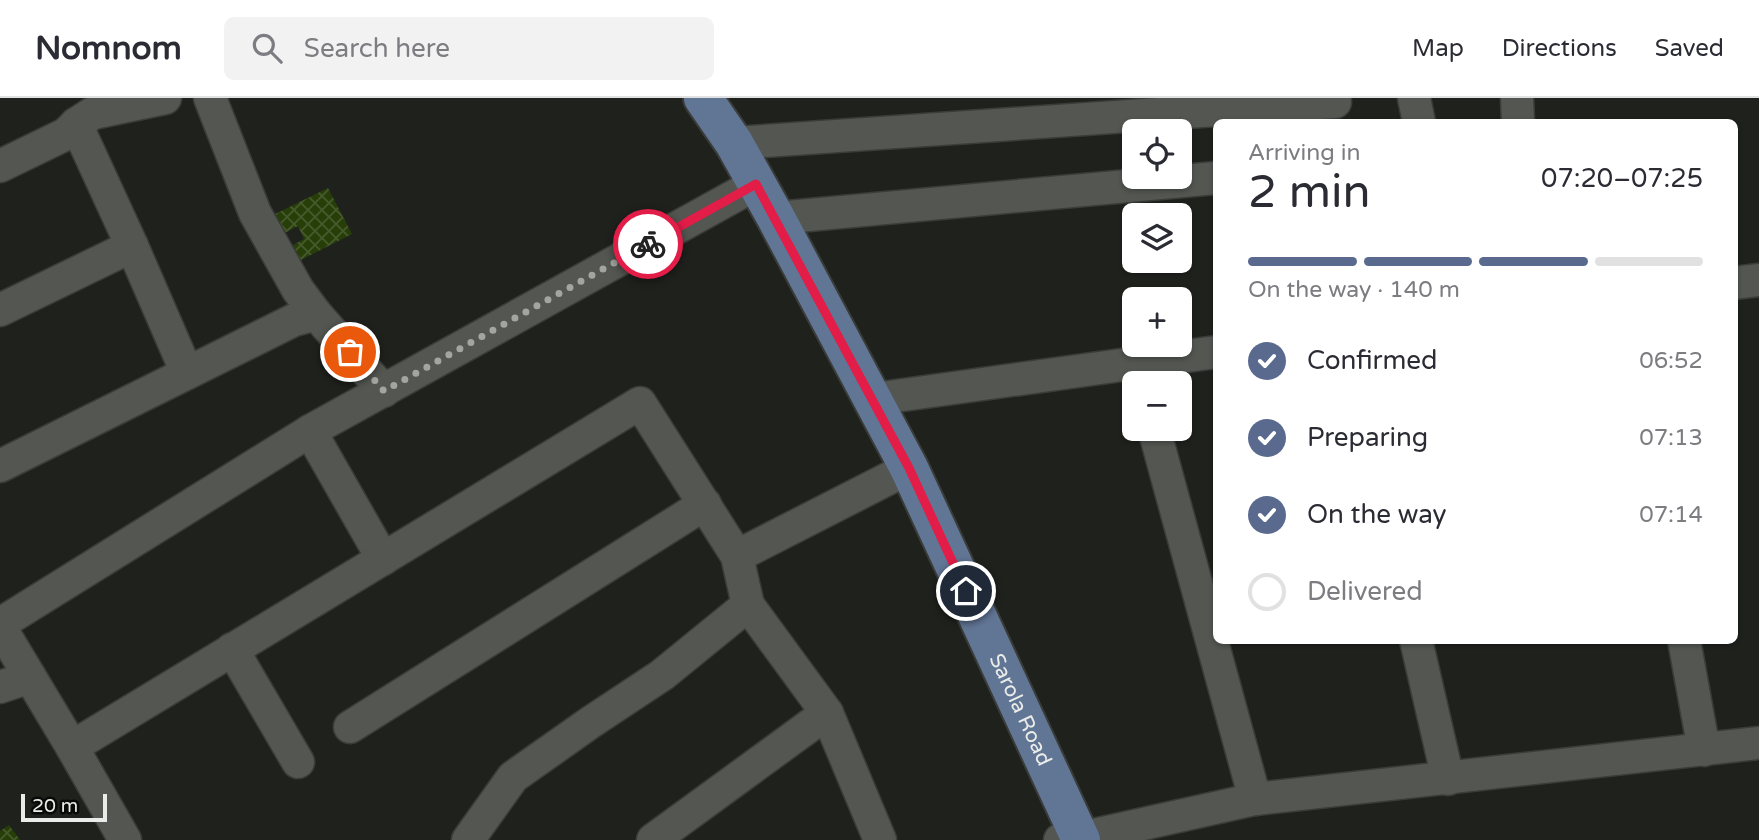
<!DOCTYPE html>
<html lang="en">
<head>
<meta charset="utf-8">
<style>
	:root { --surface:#fff; --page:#f2f2f3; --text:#2b2b33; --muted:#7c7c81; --line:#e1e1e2; --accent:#5a6a8e }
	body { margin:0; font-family:"Varela Round",sans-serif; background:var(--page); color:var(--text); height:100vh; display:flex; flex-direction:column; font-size:26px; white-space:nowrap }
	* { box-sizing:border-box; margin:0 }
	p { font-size:23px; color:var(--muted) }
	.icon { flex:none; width:38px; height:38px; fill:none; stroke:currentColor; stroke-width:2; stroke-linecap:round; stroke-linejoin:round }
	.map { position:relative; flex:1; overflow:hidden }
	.drawer { position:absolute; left:1213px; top:21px; width:525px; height:525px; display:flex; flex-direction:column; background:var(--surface); border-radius:10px; box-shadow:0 2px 5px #0004 }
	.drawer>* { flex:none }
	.buttons { position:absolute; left:1122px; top:21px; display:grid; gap:14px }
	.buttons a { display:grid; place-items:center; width:70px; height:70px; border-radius:10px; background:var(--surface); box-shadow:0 2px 5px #0004; font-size:35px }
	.scale { position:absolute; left:21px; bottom:18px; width:86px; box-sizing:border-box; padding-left:7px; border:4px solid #eaece9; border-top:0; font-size:19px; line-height:24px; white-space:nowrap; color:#eaece9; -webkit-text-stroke:5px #090a08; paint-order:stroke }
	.pin { position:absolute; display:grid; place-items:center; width:60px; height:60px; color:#fff; margin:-30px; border:4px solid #fff; border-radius:50%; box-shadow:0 2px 7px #0007 }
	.courier { position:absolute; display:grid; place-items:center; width:70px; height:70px; margin:-35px; border:5px solid #e11d48; border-radius:50%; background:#fff; color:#222; box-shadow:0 2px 9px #0007 }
	.headline em { font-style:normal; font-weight:600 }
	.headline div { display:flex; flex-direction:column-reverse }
	.headline { display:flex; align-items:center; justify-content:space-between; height:119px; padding:0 35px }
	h1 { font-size:46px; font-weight:600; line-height:52px }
	.bar { display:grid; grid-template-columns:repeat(4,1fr); gap:10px 7px; align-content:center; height:84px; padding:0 35px }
	.bar i { height:9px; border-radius:5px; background:var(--line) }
	.bar .on { background:var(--accent) }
	.bar p { grid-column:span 4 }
	ol { padding:0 35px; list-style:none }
	li { display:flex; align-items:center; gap:21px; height:77px }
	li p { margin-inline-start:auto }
	li .icon { padding:7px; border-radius:50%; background:var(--accent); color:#fff; stroke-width:4 }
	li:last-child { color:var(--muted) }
	li i { width:38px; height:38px; border:4px solid var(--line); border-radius:50% }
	header { display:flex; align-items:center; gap:42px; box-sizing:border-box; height:98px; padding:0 35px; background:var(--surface); border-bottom:2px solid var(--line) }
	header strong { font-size:33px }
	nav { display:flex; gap:38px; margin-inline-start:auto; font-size:24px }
	.search { width:490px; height:63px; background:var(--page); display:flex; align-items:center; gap:18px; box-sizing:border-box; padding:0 24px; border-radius:10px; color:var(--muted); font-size:26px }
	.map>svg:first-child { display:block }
	.building { fill:url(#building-cross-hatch) }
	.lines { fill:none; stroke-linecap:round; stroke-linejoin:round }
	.minor-casing { stroke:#3a3c39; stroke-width:35 }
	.major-casing { stroke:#3a3c39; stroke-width:42 }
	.minor { stroke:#535651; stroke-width:32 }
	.major { stroke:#617595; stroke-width:38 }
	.done { stroke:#a3a5a2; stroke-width:7; stroke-dasharray:0 12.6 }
	.route { stroke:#e11d48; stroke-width:9 }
	.labels { text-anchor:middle; stroke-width:5; stroke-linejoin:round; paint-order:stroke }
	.street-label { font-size:21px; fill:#eaece9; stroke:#090a08 }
</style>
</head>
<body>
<header>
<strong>Nomnom</strong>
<div class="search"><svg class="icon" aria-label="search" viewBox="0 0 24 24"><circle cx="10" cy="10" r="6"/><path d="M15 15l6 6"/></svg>Search here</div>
<nav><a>Map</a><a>Directions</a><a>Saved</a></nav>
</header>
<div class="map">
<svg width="1759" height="742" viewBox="0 0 1759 742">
	<defs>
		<pattern id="building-cross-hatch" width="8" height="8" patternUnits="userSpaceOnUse" patternTransform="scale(1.75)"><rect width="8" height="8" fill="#273e09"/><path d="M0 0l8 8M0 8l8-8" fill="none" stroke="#465a2d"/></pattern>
	</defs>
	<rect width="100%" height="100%" fill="#1f211d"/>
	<g class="building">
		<polygon points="328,90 352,136 297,164 289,149 304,141 298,128 281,137 271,118"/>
		<polygon points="9,727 20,742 0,742 0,733"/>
	</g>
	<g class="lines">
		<defs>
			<g id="minor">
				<polyline points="210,0 255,115 298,192 316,216"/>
				<polyline points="1414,0 1419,24"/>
				<polyline points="1517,0 1518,24"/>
				<polyline points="76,26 132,148 187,275"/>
				<polyline points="734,45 1335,4"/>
				<polyline points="0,68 66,36 76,26 93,15 165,0"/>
				<polyline points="776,120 1216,80"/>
				<polyline points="1734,185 1759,182"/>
				<polyline points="0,212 132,148"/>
				<polyline points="874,301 1216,254"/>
				<polyline points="1154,331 1255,701"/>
				<polyline points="310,333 383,461"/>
				<polyline points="0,368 294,222 316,216 384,293"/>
				<polyline points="737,458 909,370"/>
				<polyline points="748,507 827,615 880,742"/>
				<polyline points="0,526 310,333 756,86"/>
				<polyline points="0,529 72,649"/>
				<polyline points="1416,542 1448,681"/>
				<polyline points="1684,542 1704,652"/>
				<polyline points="232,551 298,664"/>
				<polyline points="0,589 30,579"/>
				<polyline points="350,629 705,406"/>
				<polyline points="125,742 72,649 640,305 737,458 748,507 662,577 591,624 513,679 468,742"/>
				<polyline points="653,742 827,615"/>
				<polyline points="1060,742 1080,740 1255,701 1759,645"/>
			</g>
			<g id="major">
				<path id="s1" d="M703,0L734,45L776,120L909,370L1081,742"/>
			</g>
		</defs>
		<use href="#minor" class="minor-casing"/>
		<use href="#major" class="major-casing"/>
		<use href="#minor" class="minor"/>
		<use href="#major" class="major"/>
	</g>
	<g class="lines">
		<polyline class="done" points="350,254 384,293 648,146"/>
		<polyline class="route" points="648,146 756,86 909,370 966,493"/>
	</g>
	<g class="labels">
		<g class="street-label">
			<text dy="7" stroke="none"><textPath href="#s1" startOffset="690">Sarola Road</textPath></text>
		</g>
	</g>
</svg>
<div class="buttons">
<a><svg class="icon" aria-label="locate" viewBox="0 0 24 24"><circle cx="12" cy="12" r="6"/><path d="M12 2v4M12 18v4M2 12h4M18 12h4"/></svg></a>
<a><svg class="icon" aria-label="layers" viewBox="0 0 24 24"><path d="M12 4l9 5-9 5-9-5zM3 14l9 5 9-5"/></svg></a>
<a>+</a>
<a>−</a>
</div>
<div class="scale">20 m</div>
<div class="pin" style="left:350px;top:254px;background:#ea580c"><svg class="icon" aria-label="bag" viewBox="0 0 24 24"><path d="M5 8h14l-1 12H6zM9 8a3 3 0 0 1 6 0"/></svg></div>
<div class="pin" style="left:966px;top:493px;background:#1f2937"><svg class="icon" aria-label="home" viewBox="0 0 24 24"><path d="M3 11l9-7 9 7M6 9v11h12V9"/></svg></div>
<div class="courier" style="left:648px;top:146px"><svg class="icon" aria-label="bike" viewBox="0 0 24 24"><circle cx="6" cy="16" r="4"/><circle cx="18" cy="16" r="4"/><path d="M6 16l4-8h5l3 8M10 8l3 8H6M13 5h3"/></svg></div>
<section class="drawer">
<div class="headline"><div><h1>2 min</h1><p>Arriving in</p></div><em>07:20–07:25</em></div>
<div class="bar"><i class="on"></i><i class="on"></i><i class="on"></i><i></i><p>On the way · 140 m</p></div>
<ol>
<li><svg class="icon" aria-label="check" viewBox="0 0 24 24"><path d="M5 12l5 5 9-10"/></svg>Confirmed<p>06:52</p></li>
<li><svg class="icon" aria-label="check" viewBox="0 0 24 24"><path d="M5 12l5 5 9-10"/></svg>Preparing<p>07:13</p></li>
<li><svg class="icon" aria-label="check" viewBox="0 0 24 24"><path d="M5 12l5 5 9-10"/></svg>On the way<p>07:14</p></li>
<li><i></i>Delivered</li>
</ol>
</section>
</div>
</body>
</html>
